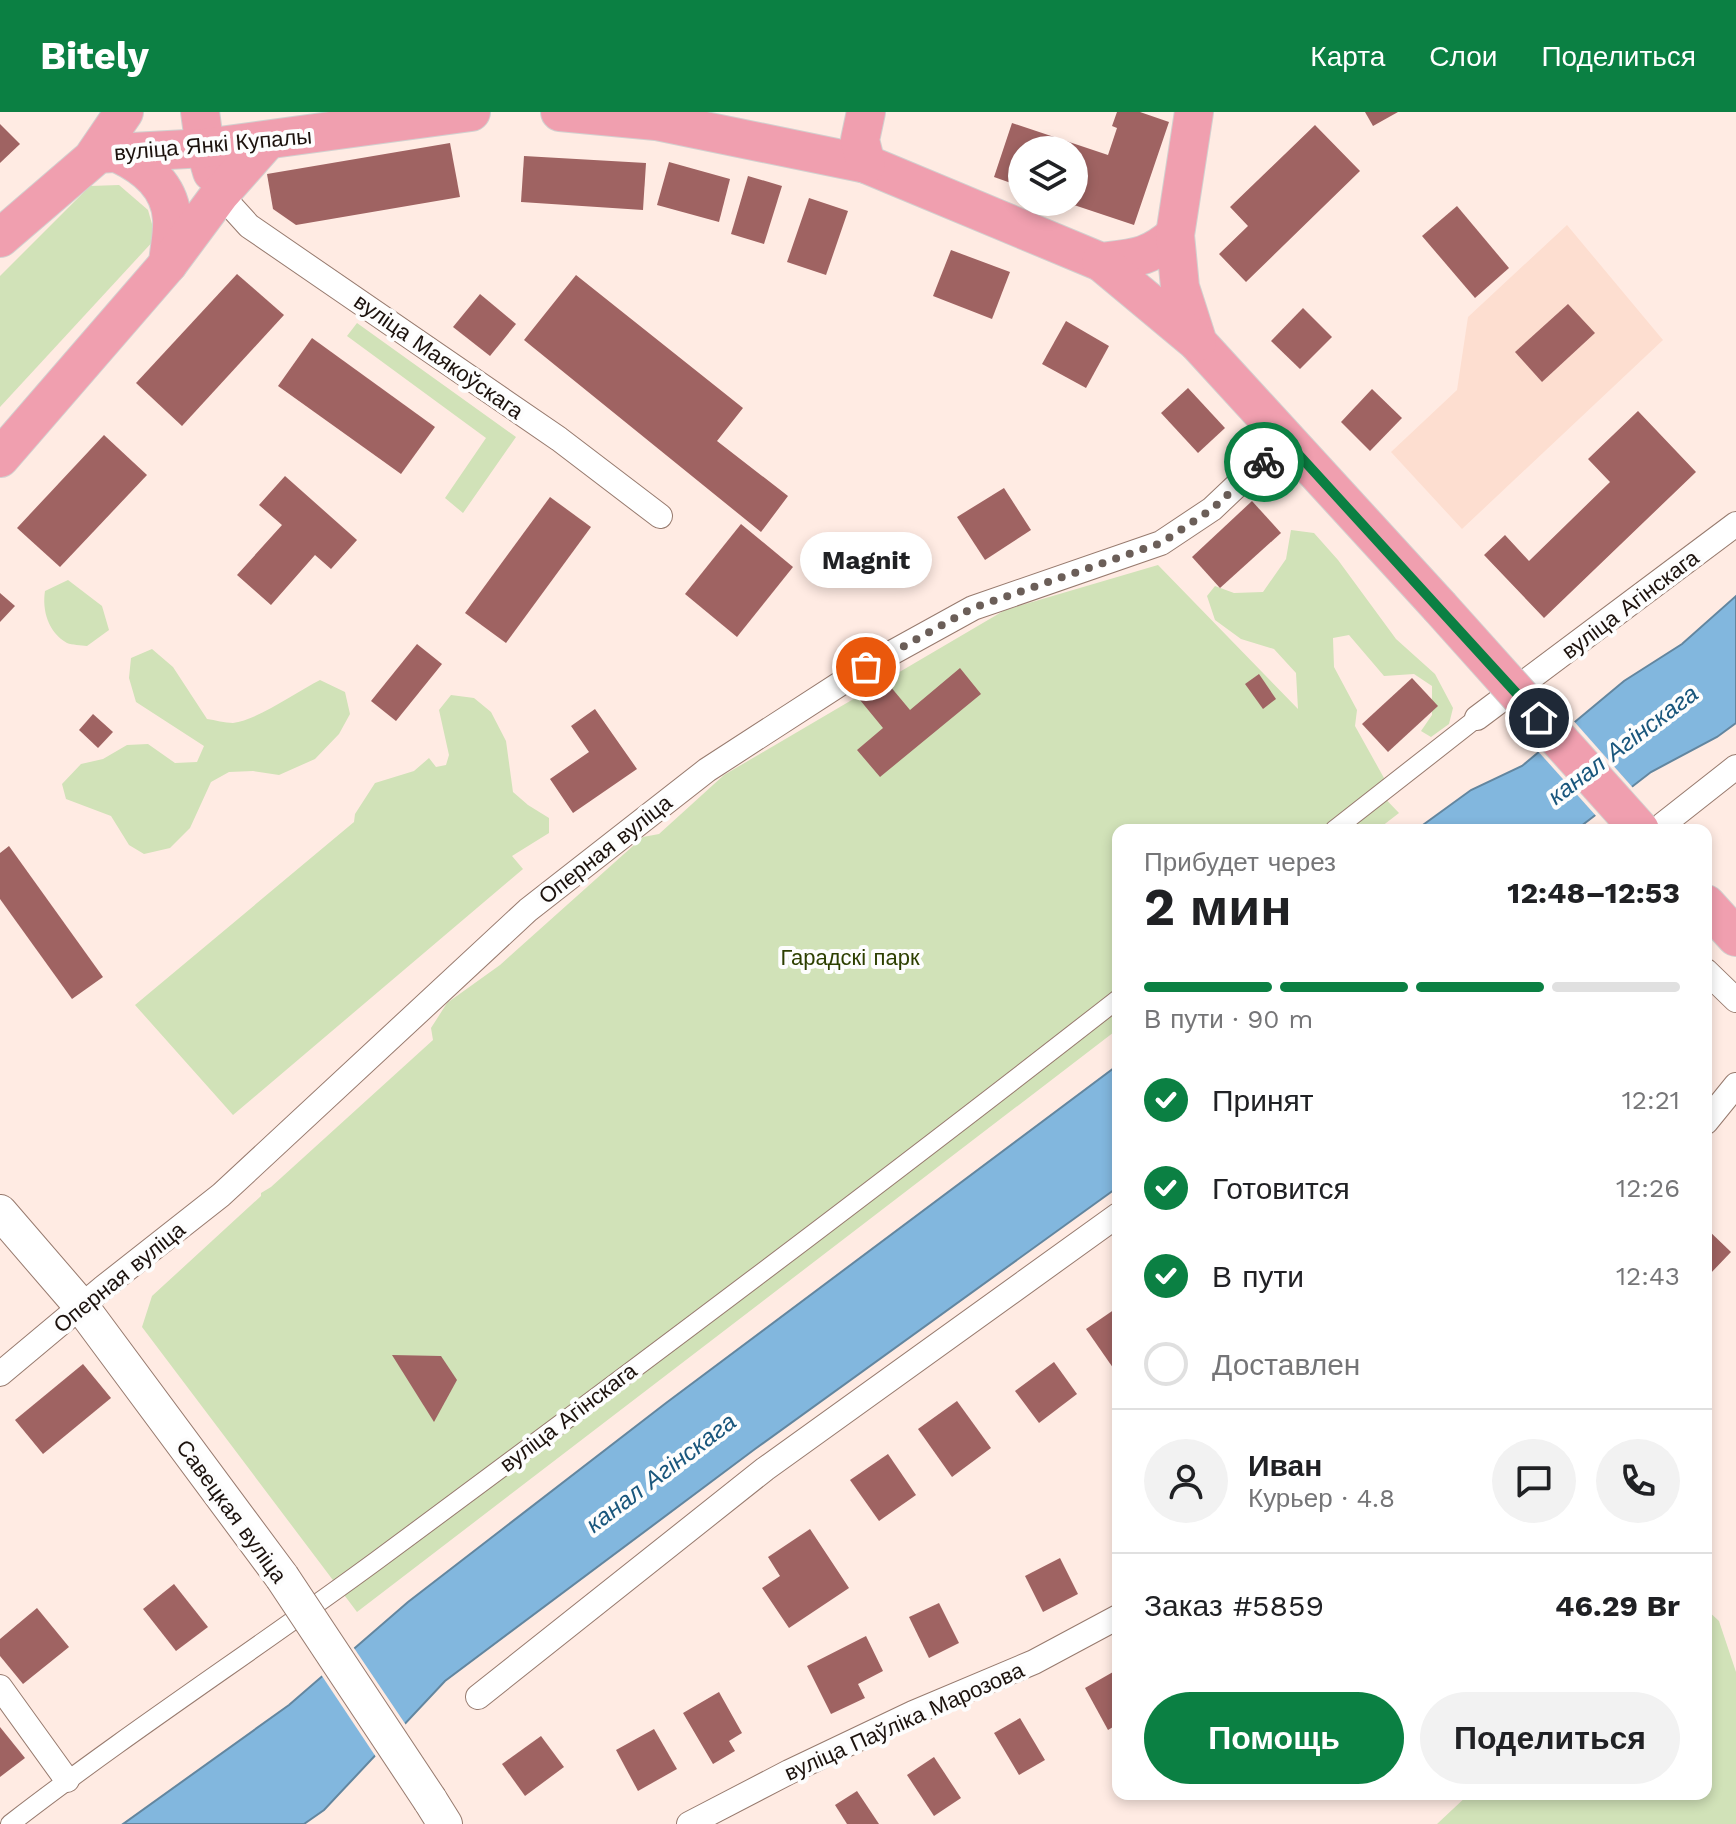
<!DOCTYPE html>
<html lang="ru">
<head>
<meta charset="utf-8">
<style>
	:root { --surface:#fff; --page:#f2f2f2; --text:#202124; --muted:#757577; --line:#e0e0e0; --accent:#0b8043 }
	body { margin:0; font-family:"Work Sans",sans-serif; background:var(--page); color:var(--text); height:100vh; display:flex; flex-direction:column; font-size:30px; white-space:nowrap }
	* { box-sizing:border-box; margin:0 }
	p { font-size:26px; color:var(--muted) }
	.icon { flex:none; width:44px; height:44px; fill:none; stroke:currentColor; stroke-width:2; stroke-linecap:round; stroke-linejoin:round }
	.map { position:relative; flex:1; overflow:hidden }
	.details { position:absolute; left:1112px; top:712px; width:600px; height:976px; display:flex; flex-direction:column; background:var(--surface); border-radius:16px; box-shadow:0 4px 12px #0003 }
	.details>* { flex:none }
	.tools { position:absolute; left:1008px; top:24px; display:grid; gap:16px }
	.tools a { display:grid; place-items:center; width:80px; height:80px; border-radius:50%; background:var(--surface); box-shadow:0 4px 12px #0003; font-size:40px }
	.pin { position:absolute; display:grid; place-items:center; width:68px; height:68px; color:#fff; margin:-34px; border:4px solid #fff; border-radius:50%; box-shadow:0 2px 8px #0007 }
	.courier { position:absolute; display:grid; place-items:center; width:80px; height:80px; margin:-40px; border:6px solid #0b8043; border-radius:50%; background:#fff; color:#222; box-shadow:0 2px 10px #0007 }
	.bubble { position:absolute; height:56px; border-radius:28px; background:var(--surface); box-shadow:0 4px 12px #0003; font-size:26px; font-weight:700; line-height:56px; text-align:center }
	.headline em { font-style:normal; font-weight:700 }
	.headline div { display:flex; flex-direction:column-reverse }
	.headline { display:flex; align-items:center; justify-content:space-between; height:136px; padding:0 32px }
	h1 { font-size:52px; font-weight:700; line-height:60px }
	.bar { display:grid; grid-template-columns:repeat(4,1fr); gap:12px 8px; align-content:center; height:96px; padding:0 32px }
	.bar i { height:10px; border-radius:6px; background:var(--line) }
	.bar .selected { background:var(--accent) }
	.bar p { grid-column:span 4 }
	.line { display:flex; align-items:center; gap:20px; padding:0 32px; border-top:2px solid var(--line) }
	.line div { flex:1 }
	.round { display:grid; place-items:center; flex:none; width:84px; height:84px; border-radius:42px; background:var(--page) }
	ol { padding:0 32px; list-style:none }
	li { display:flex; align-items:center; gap:24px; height:88px }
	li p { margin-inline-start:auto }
	li .icon { padding:8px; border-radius:50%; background:var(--accent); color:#fff; stroke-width:4 }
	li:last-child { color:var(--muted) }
	li i { width:44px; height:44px; border:4px solid var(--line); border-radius:50% }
	.cta { display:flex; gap:16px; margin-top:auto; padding:16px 32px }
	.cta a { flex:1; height:92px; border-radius:48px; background:var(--accent); color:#fff; font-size:32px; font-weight:700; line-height:92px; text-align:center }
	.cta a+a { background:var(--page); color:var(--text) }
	header { display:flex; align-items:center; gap:48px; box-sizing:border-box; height:112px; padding:0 40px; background:var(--accent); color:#fff }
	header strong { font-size:38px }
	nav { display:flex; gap:44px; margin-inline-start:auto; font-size:28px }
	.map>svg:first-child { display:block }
	.built { fill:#fdded0 }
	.green { fill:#d1e2b8 }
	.water { fill:#82b7de; stroke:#63869f; stroke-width:2 }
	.pier { fill:#ffebe3 }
	.building { fill:#9f6362 }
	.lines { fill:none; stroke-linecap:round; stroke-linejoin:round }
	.pedestrian-casing { stroke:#977a6e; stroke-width:20 }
	.minor-casing { stroke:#977a6e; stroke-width:26 }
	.secondary-casing { stroke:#977a6e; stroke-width:36 }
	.primary-casing { stroke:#d2d0cf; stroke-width:40 }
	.pedestrian { stroke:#fff; stroke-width:18 }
	.minor { stroke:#fff; stroke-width:24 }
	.secondary { stroke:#fff; stroke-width:34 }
	.primary { stroke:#f09faf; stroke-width:38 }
	.secondary-bridge-casing { stroke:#977a6e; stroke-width:36; stroke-linecap:butt }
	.primary-bridge-casing { stroke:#d2d0cf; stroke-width:40; stroke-linecap:butt }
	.secondary-bridge { stroke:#fff; stroke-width:34 }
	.primary-bridge { stroke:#f09faf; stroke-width:38 }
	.done { stroke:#6b5e58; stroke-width:8; stroke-dasharray:0 14.4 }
	.route { stroke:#0b8043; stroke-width:10 }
	.labels { text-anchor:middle; stroke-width:8; stroke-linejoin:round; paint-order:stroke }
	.street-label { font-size:22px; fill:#1c120d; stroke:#fdfdfd }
	.park-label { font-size:22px; fill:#2d3f00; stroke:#fdfdfd }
	.water-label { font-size:24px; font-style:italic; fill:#19567c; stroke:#fdfdfd }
</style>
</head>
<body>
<header>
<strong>Bitely</strong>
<nav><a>Карта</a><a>Слои</a><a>Поделиться</a></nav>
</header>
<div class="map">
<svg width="1736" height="1712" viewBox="0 0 1736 1712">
	<rect width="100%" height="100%" fill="#ffebe3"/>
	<polygon class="built" points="1567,113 1663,228 1462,417 1391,340 1457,278 1468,205"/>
	<g class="green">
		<polygon points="119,73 148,98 156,126 0,295 0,164 90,74"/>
		<polygon points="357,211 516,325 463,401 445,386 486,326 347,224"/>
		<polygon points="1291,418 1314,421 1338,448 1396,527 1435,562 1453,596 1449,612 1431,625 1421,619 1432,603 1432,574 1414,562 1384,564 1349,523 1333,526 1334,555 1357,598 1355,614 1384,666 1380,675 1374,675 1399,701 1377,718 1118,718 1118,917 357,1500 142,1215 152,1184 261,1084 261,1081 271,1075 433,928 431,916 447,891 500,853 643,725 659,722 724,663 1005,498 1158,453 1298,597 1296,561 1274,537 1241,527 1215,508 1207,484 1215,474 1234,481 1263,480 1286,447"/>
		<path d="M68,468L102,494L109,518L87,534C81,533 72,533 67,531C48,520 42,498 45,479Z"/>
		<path d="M152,537L173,555L207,607C215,608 225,611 233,611C258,608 296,580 320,568L345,580L350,602L339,622L315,647L279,663L253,659L229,660L211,670L190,716L170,736L144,742L129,733L111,704L66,687L62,672L81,652L103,647L127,633L148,632L175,651L197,650L204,634L136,590L129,566L131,546Z"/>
		<polygon points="451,583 474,586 491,600 506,629 513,680 528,693 549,706 549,721 512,744 523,757 233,1003 135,893 354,710 355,702 375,671 414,659 429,646 436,655 446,653 449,643 439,598"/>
		<polygon points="1706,1497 1719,1509 1736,1560 1736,1712 1437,1712 1469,1682 1706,1682"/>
	</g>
	<g class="water">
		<polygon points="1736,484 1736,611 1717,625 1651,660 1576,718 1416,718 1471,678 1522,654 1624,569 1682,532"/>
		<polygon points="1118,953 1118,1075 755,1337 445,1569 324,1698 304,1712 123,1712 289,1593 408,1490 666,1291"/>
	</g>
	<g class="pier">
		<polygon points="1572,607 1634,677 1597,705 1536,637"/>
		<polygon points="352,1533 408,1616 378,1648 320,1561"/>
	</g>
	<g class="building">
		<polygon points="1117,0 1140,0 1169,10 1134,113 1068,91 1074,90 1074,38 1022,38 1022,75 994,65 1012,11 1108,43 1117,16 1112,14"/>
		<polygon points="1365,0 1398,0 1373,14"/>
		<polygon points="0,12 20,32 0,51"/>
		<polygon points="1315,13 1360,59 1246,170 1219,142 1248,114 1230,95"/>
		<polygon points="450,31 460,85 296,113 273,97 267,62"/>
		<polygon points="524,44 646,51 643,98 521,90"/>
		<polygon points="669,50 730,67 719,110 657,93"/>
		<polygon points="748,64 782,74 764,132 731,122"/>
		<polygon points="809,86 848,99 826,163 787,150"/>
		<polygon points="1457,94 1509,156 1475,186 1422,124"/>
		<polygon points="951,138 1010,160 992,207 933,184"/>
		<polygon points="237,162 284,203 182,314 136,271"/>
		<polygon points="576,163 743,296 717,329 788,384 761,420 524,228"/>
		<polygon points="480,182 516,212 490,244 453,215"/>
		<polygon points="1568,192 1595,221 1542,270 1515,240"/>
		<polygon points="1303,196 1332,225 1300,257 1271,229"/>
		<polygon points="1066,209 1109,234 1086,276 1042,252"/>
		<polygon points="312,226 435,315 401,362 278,274"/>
		<polygon points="1188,276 1225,316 1198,341 1161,301"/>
		<polygon points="1372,277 1402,306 1370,339 1341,310"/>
		<polygon points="1638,299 1696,360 1544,506 1484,443 1505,423 1529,449 1610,370 1588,347"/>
		<polygon points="104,323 147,363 60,455 17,416"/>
		<polygon points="285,364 357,428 331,457 315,443 271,493 237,463 282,413 259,393"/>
		<polygon points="1004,376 1031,418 985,448 957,405"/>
		<polygon points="550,385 591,415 506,531 465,501"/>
		<polygon points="1252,389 1281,421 1220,476 1192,445"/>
		<polygon points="741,412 793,455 737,525 685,482"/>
		<polygon points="0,481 15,494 0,510"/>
		<polygon points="417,532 442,552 396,609 371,589"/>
		<polygon points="960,556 981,582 880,665 857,638 883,616 860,588 885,568 910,598"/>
		<polygon points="1259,562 1276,587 1263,597 1245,572"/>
		<polygon points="1412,566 1438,594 1388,640 1362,612"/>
		<polygon points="595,597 637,657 573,701 550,667 589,640 571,614"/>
		<polygon points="93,602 113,620 98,636 79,618"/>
		<polygon points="9,734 103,865 72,887 0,787 0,741"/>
		<polygon points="1706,1116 1731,1140 1709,1163 1706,1160"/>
		<polygon points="1118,1195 1118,1263 1086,1217"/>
		<polygon points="392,1243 441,1244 457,1268 434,1310"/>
		<polygon points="1054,1250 1077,1282 1039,1311 1015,1279"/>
		<polygon points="83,1252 111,1286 43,1342 15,1308"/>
		<polygon points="957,1289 991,1336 952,1365 918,1317"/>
		<polygon points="888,1342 916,1383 879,1409 850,1368"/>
		<polygon points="810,1417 849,1476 789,1516 762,1476 780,1464 768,1445"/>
		<polygon points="1060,1446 1078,1482 1043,1500 1025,1464"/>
		<polygon points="174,1472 208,1515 176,1539 143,1497"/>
		<polygon points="939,1491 959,1531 929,1546 909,1505"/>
		<polygon points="37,1496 69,1535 23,1572 0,1544 0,1527"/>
		<polygon points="866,1524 883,1559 858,1572 865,1586 831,1602 807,1554"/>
		<polygon points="1113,1560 1118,1568 1118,1612 1108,1618 1085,1576"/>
		<polygon points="719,1580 742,1621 729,1629 735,1639 713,1652 683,1601"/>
		<polygon points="1020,1606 1045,1648 1019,1663 994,1621"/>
		<polygon points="0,1615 25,1646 0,1665"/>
		<polygon points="654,1617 677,1657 638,1679 616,1638"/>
		<polygon points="541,1624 564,1655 525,1684 502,1652"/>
		<polygon points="934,1645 961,1686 934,1704 907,1663"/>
		<polygon points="857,1679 879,1712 847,1712 835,1693"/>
	</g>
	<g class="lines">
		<defs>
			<g id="pedestrian">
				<polyline points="1334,718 1477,606"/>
				<path d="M10,1712C129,1620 255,1538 376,1449C626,1264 874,1078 1118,887"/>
			</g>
			<g id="minor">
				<polyline points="220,82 249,114 559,327 660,404"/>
				<polyline points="1477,606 1736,412"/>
				<polyline points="1656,718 1736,655"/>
				<polyline points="1706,859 1736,888"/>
				<polyline points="1706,1010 1736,973"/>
				<polyline points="0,1262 104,1175 221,1083 528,798 707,658 866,555 973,496 1161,431 1212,397 1249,362 1288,331"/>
				<polyline points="0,1575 67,1668"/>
				<polyline points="478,1585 765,1357 1118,1103"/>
				<polyline points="689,1712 789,1660 913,1601 1034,1550 1118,1505"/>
			</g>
			<g id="secondary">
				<polyline points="0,1100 81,1194 282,1465"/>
				<polyline points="430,1688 445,1712"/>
			</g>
			<g id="primary">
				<polyline points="200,0 205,36 212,60"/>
				<path d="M560,0L656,9L866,52L1101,150C1135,146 1149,146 1175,123"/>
				<polyline points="866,0 860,28 866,52"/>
				<polyline points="1194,0 1175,123 1180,175 1198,231 1439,494"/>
				<polyline points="96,42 205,36 471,0"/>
				<path d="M119,42C146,55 170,74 172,107C173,121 169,138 168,152"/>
				<polyline points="0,126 92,47 124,0"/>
				<polyline points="1101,150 1197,230"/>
				<polyline points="0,346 168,152 220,82 267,29"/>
				<polyline points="1706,792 1736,825"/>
			</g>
		</defs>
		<use href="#pedestrian" class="pedestrian-casing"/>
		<use href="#minor" class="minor-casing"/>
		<use href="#secondary" class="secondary-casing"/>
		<use href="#primary" class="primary-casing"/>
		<use href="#pedestrian" class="pedestrian"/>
		<use href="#minor" class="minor"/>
		<use href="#secondary" class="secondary"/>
		<use href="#primary" class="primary"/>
		<defs>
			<polyline id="secondary-bridge" points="282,1465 430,1688"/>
			<polyline id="primary-bridge" points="1439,494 1640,718"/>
		</defs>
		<use href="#secondary-bridge" class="secondary-bridge-casing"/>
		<use href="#primary-bridge" class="primary-bridge-casing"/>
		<use href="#secondary-bridge" class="secondary-bridge"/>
		<use href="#primary-bridge" class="primary-bridge"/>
	</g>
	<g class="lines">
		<polyline class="done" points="866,555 973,496 1161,431 1212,397 1264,350"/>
		<polyline class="route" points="1264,350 1288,331 1539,606"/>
	</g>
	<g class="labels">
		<g class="street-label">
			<text transform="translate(213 32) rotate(-5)" y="8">вуліца Янкі Купалы</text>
			<text transform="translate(439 244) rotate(35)" y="8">вуліца Маякоўскага</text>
			<text transform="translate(1630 492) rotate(-37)" y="8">вуліца Агінскага</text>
			<text transform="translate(605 737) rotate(-38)" y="8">Оперная вуліца</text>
			<text transform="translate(119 1165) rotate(-39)" y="8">Оперная вуліца</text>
			<text transform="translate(568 1305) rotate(-37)" y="8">вуліца Агінскага</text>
			<text transform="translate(232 1399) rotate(54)" y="8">Савецкая вуліца</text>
			<text transform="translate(904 1609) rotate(-24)" y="8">вуліца Паўліка Марозова</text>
		</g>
		<g class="park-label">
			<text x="850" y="853">Гарадскі парк</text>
		</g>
		<g class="water-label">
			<text transform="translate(1623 633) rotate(-37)" y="8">канал Агінскага</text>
			<text transform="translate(661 1361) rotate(-37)" y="8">канал Агінскага</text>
		</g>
	</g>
</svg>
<div class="tools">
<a><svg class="icon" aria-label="layers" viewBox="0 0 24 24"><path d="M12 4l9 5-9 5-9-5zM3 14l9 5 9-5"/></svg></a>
</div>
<div class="pin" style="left:866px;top:555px;background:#ea580c"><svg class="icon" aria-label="bag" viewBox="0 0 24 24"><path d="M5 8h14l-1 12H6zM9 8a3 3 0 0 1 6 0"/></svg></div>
<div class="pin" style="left:1539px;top:606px;background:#1f2937"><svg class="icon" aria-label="home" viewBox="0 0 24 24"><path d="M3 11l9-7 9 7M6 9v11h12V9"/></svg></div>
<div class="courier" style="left:1264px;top:350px"><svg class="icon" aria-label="bike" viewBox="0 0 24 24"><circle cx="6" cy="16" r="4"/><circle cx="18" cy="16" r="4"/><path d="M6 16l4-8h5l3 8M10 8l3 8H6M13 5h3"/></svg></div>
<div class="bubble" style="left:800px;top:420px;width:132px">Magnit</div>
<section class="details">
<div class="headline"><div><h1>2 мин</h1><p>Прибудет через</p></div><em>12:48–12:53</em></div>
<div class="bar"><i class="selected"></i><i class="selected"></i><i class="selected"></i><i></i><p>В пути · 90 m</p></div>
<ol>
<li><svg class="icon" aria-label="check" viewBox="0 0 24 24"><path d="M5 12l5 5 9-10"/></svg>Принят<p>12:21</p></li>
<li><svg class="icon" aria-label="check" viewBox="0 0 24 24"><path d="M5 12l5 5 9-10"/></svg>Готовится<p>12:26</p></li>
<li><svg class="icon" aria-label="check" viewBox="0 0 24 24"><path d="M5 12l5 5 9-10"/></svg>В пути<p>12:43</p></li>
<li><i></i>Доставлен</li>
</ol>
<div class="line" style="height:144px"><a class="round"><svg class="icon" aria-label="person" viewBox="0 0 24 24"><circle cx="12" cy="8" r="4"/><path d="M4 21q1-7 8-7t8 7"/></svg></a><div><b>Иван</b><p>Курьер · 4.8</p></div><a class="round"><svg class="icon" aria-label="chat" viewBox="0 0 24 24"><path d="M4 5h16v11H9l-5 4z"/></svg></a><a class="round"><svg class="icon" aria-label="phone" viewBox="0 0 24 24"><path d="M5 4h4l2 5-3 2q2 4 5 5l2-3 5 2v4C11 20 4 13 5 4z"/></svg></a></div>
<div class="line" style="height:104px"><div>Заказ #5859</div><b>46.29 Br</b></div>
<div class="cta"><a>Помощь</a><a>Поделиться</a></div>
</section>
</div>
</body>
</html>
